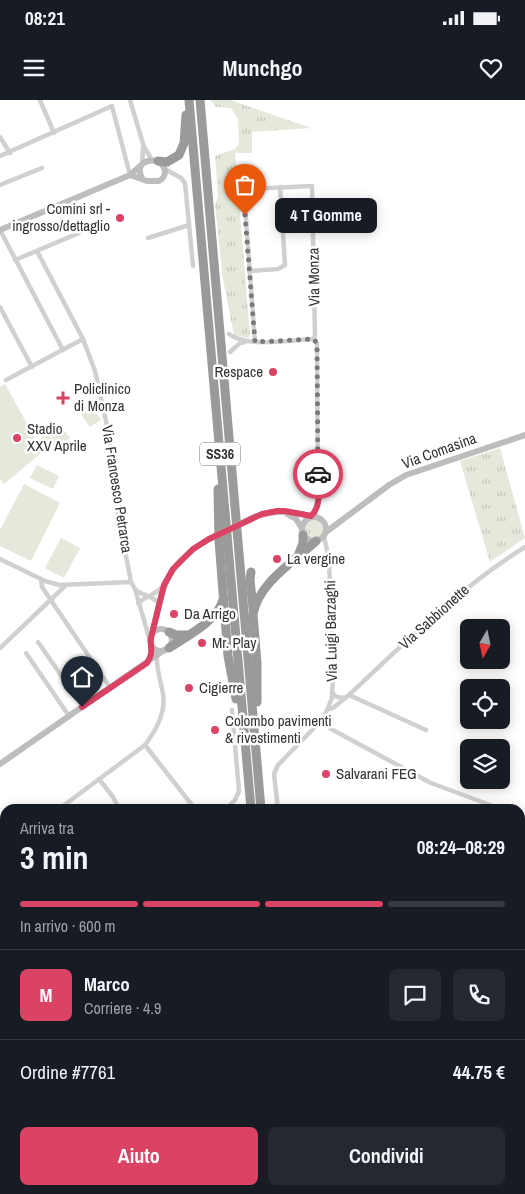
<!DOCTYPE html>
<html lang="it">
<head>
<meta charset="utf-8">
<style>
	:root { --surface:#171b24; --page:#242831; --text:#f1f3f6; --muted:#9ea1a6; --line:#363941; --accent:#db4365 }
	body { margin:0; font-family:"Archivo Narrow",sans-serif; background:var(--page); color:var(--text); height:100vh; display:flex; flex-direction:column; font-size:19px; white-space:nowrap }
	* { box-sizing:border-box; margin:0 }
	p { font-size:16px; color:var(--muted) }
	.icon { flex:none; width:28px; height:28px; fill:none; stroke:currentColor; stroke-width:2; stroke-linecap:round; stroke-linejoin:round }
	.map { position:relative; flex:1; overflow:hidden }
	.side { position:absolute; left:0px; top:704px; width:525px; height:391px; display:flex; flex-direction:column; background:var(--surface); border-radius:15px 15px 0 0; box-shadow:0 2px 12px #0003 }
	.side>* { flex:none }
	.needle { width:32px; rotate:189deg }
	.buttons { position:absolute; left:460px; top:519px; display:grid; gap:10px }
	.buttons a { display:grid; place-items:center; width:50px; height:50px; border-radius:8px; background:var(--surface); box-shadow:0 2px 12px #0003; font-size:25px }
	.pin { position:absolute; display:grid; place-items:center; width:42px; height:42px; color:#fff; margin:-51px -21px; border-radius:50% 50% 50% 0; rotate:-45deg; box-shadow:0 0 5px #0007 }
	.pin .icon { rotate:45deg }
	.courier { position:absolute; display:grid; place-items:center; width:50px; height:50px; margin:-25px; border:4px solid #db4365; border-radius:50%; background:#fff; color:#222; box-shadow:0 1px 6px #0007 }
	.bubble { position:absolute; height:35px; border-radius:8px; background:var(--surface); box-shadow:0 2px 12px #0003; font-size:16px; font-weight:700; line-height:35px; text-align:center }
	.summary em { font-style:normal; font-weight:700 }
	.summary div { display:flex; flex-direction:column-reverse }
	.summary { display:flex; align-items:center; justify-content:space-between; height:85px; padding:0 20px }
	h1 { font-size:32px; font-weight:700; line-height:38px }
	.bar { display:grid; grid-template-columns:repeat(4,1fr); gap:8px 5px; align-content:center; height:60px; padding:0 20px }
	.bar i { height:6px; border-radius:4px; background:var(--line) }
	.bar .current { background:var(--accent) }
	.bar p { grid-column:span 4 }
	.line { display:flex; align-items:center; gap:12px; padding:0 20px; border-top:1px solid var(--line) }
	.line div { flex:1 }
	.round { display:grid; place-items:center; flex:none; width:52px; height:52px; border-radius:8px; background:var(--page) }
	.primary-button { display:flex; gap:10px; margin-top:auto; padding:10px 20px }
	.primary-button a { flex:1; height:58px; border-radius:8px; background:var(--accent); color:#fff; font-size:20px; font-weight:700; line-height:58px; text-align:center }
	.primary-button a+a { background:var(--page); color:var(--text) }
	.status { display:flex; justify-content:space-between; align-items:center; height:35px; padding:0 25px; background:var(--surface); direction:ltr }
	.status svg { height:14px; fill:currentColor }
	header { display:flex; justify-content:space-between; align-items:center; height:65px; padding:0 20px; background:var(--surface); font-size:22px; font-weight:700 }
	.map>svg:first-child { display:block }
	.grass { fill:url(#grass-tufts) }
	.pitch { fill:#e4e9dc }
	.lines { fill:none; stroke-linecap:round; stroke-linejoin:round }
	.street { stroke:#d0d0d0; stroke-width:4.5 }
	.secondary { stroke:#bdbdbd; stroke-width:6 }
	.highway { stroke:#9a9a9a; stroke-width:9 }
	.secondary-bridge { stroke:#bdbdbd; stroke-width:6 }
	.done { stroke:#7a7a7a; stroke-width:5; stroke-dasharray:0 9 }
	.route { stroke:#db4365; stroke-width:6 }
	.poi-dot { fill:#db4365; stroke:#fff; stroke-width:2 }
	.labels { text-anchor:middle; stroke-width:5; stroke-linejoin:round; paint-order:stroke }
	.shield { fill:#fff; stroke:#707070; stroke-width:1 }
	.shield-label { font-size:14px; font-weight:bold; fill:#333 }
	.poi-label { font-size:15px; fill:#333; stroke:#fff; text-anchor:start }
	.street-label { font-size:15px; fill:#333; stroke:#fff }
</style>
</head>
<body>
<div class="status"><b>08:21</b><svg viewBox="0 0 49 12"><path d="M0 12V9h3v3zM5 12V6h3v6zM10 12V3h3v9zM15 12V0h3v12zM26 1h20v11H26zM47 4h2v5h-2z"/></svg></div>
<header><svg class="icon" aria-label="menu" viewBox="0 0 24 24"><path d="M4 6h16M4 12h16M4 18h16"/></svg>Munchgo<svg class="icon" aria-label="heart" viewBox="0 0 24 24"><path d="M12 20l-8-8c-3-5 5-10 8-4 3-6 11-1 8 4z"/></svg></header>
<div class="map">
<svg width="525" height="1094" viewBox="0 0 525 1094">
	<defs>
		<pattern id="grass-tufts" width="24" height="20" patternUnits="userSpaceOnUse" patternTransform="scale(1.25)"><rect width="24" height="20" fill="#e4e9dc"/><path d="M3 7l-1-3M5 7V3M7 7l1-3M15 17l-1-3M17 17v-4M19 17l1-3" fill="none" stroke="#c4c8bd"/></pattern>
	</defs>
	<rect width="100%" height="100%" fill="#fff"/>
	<g class="grass">
		<polygon points="210,0 230,0 311,28 252,32 252,53 235,53 250,235 248,238 234,235 223,179 215,105 218,97 215,56 235,49 239,44 238,19 231,8 216,7"/>
		<polygon points="500,348 525,438 490,462 460,361"/>
		<circle cx="314" cy="429" r="9"/>
	</g>
	<g class="pitch">
		<polygon points="5,284 41,349 41,353 4,384 0,379 0,287"/>
		<polygon points="89,302 101,320 90,327 78,310"/>
		<polygon points="60,325 70,338 48,353 39,339"/>
		<polygon points="37,365 59,376 53,389 30,378"/>
		<polygon points="24,384 60,403 31,461 0,446 0,430"/>
		<polygon points="61,438 80,448 64,478 45,468"/>
	</g>
	<g class="lines">
		<g class="street">
			<polyline points="40,0 54,33"/>
			<polyline points="130,0 144,47 152,60"/>
			<polyline points="0,37 10,53"/>
			<polyline points="0,56 112,6 130,75"/>
			<polyline points="142,64 143,48"/>
			<polyline points="165,69 181,78 185,83 193,166"/>
			<polyline points="0,85 42,68"/>
			<polyline points="0,130 63,250"/>
			<polyline points="148,138 189,125"/>
			<polyline points="37,151 83,239 95,271 108,330 118,415 131,482 135,489 150,541"/>
			<polyline points="15,160 79,133"/>
			<polyline points="249,171 278,169 285,165 280,87"/>
			<polyline points="0,207 32,267"/>
			<path d="M229,234C247,248 291,240 314,239"/>
			<polyline points="255,242 244,91 247,89 312,86 315,235 314,239"/>
			<polyline points="230,252 240,243 245,242"/>
			<polyline points="6,280 83,239"/>
			<polyline points="311,416 315,413 318,405 317,244 314,239"/>
			<polyline points="0,459 45,481 59,485 131,482"/>
			<polyline points="41,479 42,487 111,589"/>
			<path d="M136,490C143,496 154,496 159,504"/>
			<path d="M138,503C146,496 156,495 163,486"/>
			<polyline points="38,542 83,607"/>
			<polyline points="0,548 65,486"/>
			<polyline points="26,553 69,616"/>
			<polyline points="332,593 337,597 345,598"/>
			<polyline points="349,595 426,630"/>
			<path d="M329,609L333,608L349,595C406,542 459,488 525,447"/>
			<polyline points="324,622 331,629 431,683 501,709"/>
			<polyline points="324,622 324,617 332,598 333,575 329,460 324,436"/>
			<polyline points="145,645 195,709"/>
			<polyline points="99,679 113,697 119,709"/>
			<path d="M59,709L145,645C156,630 166,613 163,594C161,581 156,569 157,556"/>
			<polyline points="226,709 235,700 239,691 232,610"/>
			<polyline points="278,709 274,674 278,665 316,626 324,622"/>
			<polyline points="520,716 525,718"/>
			<polyline points="0,752 5,749"/>
			<polyline points="0,777 2,780"/>
			<polyline points="520,791 525,759"/>
			<polyline points="520,872 525,873"/>
			<polyline points="0,896 5,892"/>
			<polyline points="0,906 5,913"/>
			<polyline points="520,1088 525,1090"/>
			<polyline points="2,1094 7,1090"/>
			<polyline points="98,1094 102,1090"/>
			<polyline points="472,1094 473,1090"/>
		</g>
		<g class="secondary">
			<path d="M130,75L147,81H159C169,75 165,66 158,61C145,59 135,65 142,78"/>
			<polyline points="0,130 130,75 140,66"/>
			<polyline points="287,414 296,419 301,427"/>
			<circle cx="314" cy="429" r="12"/>
			<path d="M254,417C274,410 291,411 311,416"/>
			<polyline points="326,432 389,385 406,375 525,335"/>
			<circle cx="161" cy="540" r="11"/>
			<path d="M152,534C164,485 163,467 209,439"/>
			<polyline points="0,664 164,550"/>
			<polyline points="520,930 525,929"/>
			<polyline points="285,1090 286,1094"/>
			<polyline points="293,1090 293,1094"/>
			<polyline points="267,1094 268,1090"/>
			<polyline points="302,1094 303,1090"/>
			<polyline points="326,1094 330,1090"/>
		</g>
		<g class="highway">
			<polyline points="189,0 251,709"/>
			<polyline points="200,0 261,709"/>
			<polyline points="158,61 167,62 179,55 184,43 186,15"/>
			<polyline points="218,389 219,441 228,556 236,599"/>
			<polyline points="298,456 303,443 303,435"/>
			<polyline points="251,472 250,480 253,508"/>
			<polyline points="169,532 176,535 187,535"/>
			<path d="M169,548C187,536 219,520 223,499"/>
			<path d="M257,602V563L253,514C259,482 294,462 316,441"/>
			<polyline points="177,1094 181,1090"/>
			<polyline points="186,1094 190,1090"/>
		</g>
		<polyline class="secondary-bridge" points="209,439 254,417"/>
	</g>
	<g class="lines">
		<polyline class="done" points="245,115 255,242 314,239 317,244 318,374"/>
		<path class="route" d="M82,607L147,563C154,552 150,549 151,538L164,485L173,469L193,449L209,439L262,414L277,411H285L311,416C322,406 318,388 318,374"/>
	</g>
	<g class="poi-dot">
		<circle cx="120" cy="118" r="5"/>
		<circle cx="273" cy="272" r="5"/>
		<path d="M60.5 290.5h5v5h5v5h-5v5h-5v-5h-5v-5h5z"/>
		<circle cx="17" cy="338" r="5"/>
		<circle cx="277" cy="459" r="5"/>
		<circle cx="174" cy="514" r="5"/>
		<circle cx="202" cy="543" r="5"/>
		<circle cx="189" cy="588" r="5"/>
		<circle cx="215" cy="630" r="5"/>
		<circle cx="326" cy="674" r="5"/>
	</g>
	<g class="labels">
		<rect class="shield" x="200" y="342.5" width="40" height="23" rx="4"/>
		<g class="shield-label">
			<text x="220" y="359">SS36</text>
		</g>
		<g class="poi-label">
			<text x="110" y="114" text-anchor="end">Comini srl -<tspan x="110" dy="17">ingrosso/dettaglio</tspan></text>
			<text x="263" y="277" text-anchor="end">Respace</text>
			<text x="74" y="294">Policlinico<tspan x="74" dy="17">di Monza</tspan></text>
			<text x="27" y="334">Stadio<tspan x="27" dy="17">XXV Aprile</tspan></text>
			<text x="287" y="464">La vergine</text>
			<text x="184" y="519">Da Arrigo</text>
			<text x="212" y="548">Mr. Play</text>
			<text x="199" y="593">Cigierre</text>
			<text x="225" y="626">Colombo pavimenti<tspan x="225" dy="17">&amp; rivestimenti</tspan></text>
			<text x="336" y="679">Salvarani FEG</text>
		</g>
		<g class="street-label">
			<text transform="translate(314 177) rotate(-91)" y="5">Via Monza</text>
			<text transform="translate(439 351) rotate(-20)" y="5">Via Comasina</text>
			<text transform="translate(117 389) rotate(81)" y="5">Via Francesco Petrarca</text>
			<text transform="translate(434 517) rotate(-42)" y="5">Via Sabbionette</text>
			<text transform="translate(331 531) rotate(-91)" y="5">Via Luigi Barzaghi</text>
		</g>
	</g>
</svg>
<div class="buttons">
<a><svg class="needle" viewBox="-14 -14 28 28"><path d="M0-13l5 13h-10z" fill="#e53935"/><path d="M0 13l5-13h-10z" fill="#9ea1a6"/></svg></a>
<a><svg class="icon" aria-label="locate" viewBox="0 0 24 24"><circle cx="12" cy="12" r="6"/><path d="M12 2v4M12 18v4M2 12h4M18 12h4"/></svg></a>
<a><svg class="icon" aria-label="layers" viewBox="0 0 24 24"><path d="M12 4l9 5-9 5-9-5zM3 14l9 5 9-5"/></svg></a>
</div>
<div class="pin" style="left:245px;top:115px;background:#ea580c"><svg class="icon" aria-label="bag" viewBox="0 0 24 24"><path d="M5 8h14l-1 12H6zM9 8a3 3 0 0 1 6 0"/></svg></div>
<div class="pin" style="left:82px;top:607px;background:#1f2937"><svg class="icon" aria-label="home" viewBox="0 0 24 24"><path d="M3 11l9-7 9 7M6 9v11h12V9"/></svg></div>
<div class="courier" style="left:318px;top:374px"><svg class="icon" aria-label="car" viewBox="0 0 24 24"><path d="M5 17H2v-5l4-1 3-4h7l3 4 3 1v5h-3M9 17h6M6 11h13"/><circle cx="7" cy="17" r="2"/><circle cx="17" cy="17" r="2"/></svg></div>
<div class="bubble" style="left:275px;top:98px;width:102px">4 T Gomme</div>
<section class="side">
<div class="summary"><div><h1>3 min</h1><p>Arriva tra</p></div><em>08:24–08:29</em></div>
<div class="bar"><i class="current"></i><i class="current"></i><i class="current"></i><i></i><p>In arrivo · 600 m</p></div>
<div class="line" style="height:90px"><b class="round" style="background:var(--accent);color:#fff">M</b><div><b>Marco</b><p>Corriere · 4.9</p></div><a class="round"><svg class="icon" aria-label="chat" viewBox="0 0 24 24"><path d="M4 5h16v11H9l-5 4z"/></svg></a><a class="round"><svg class="icon" aria-label="phone" viewBox="0 0 24 24"><path d="M5 4h4l2 5-3 2q2 4 5 5l2-3 5 2v4C11 20 4 13 5 4z"/></svg></a></div>
<div class="line" style="height:65px"><div>Ordine #7761</div><b>44.75 €</b></div>
<div class="primary-button"><a>Aiuto</a><a>Condividi</a></div>
</section>
</div>
</body>
</html>
